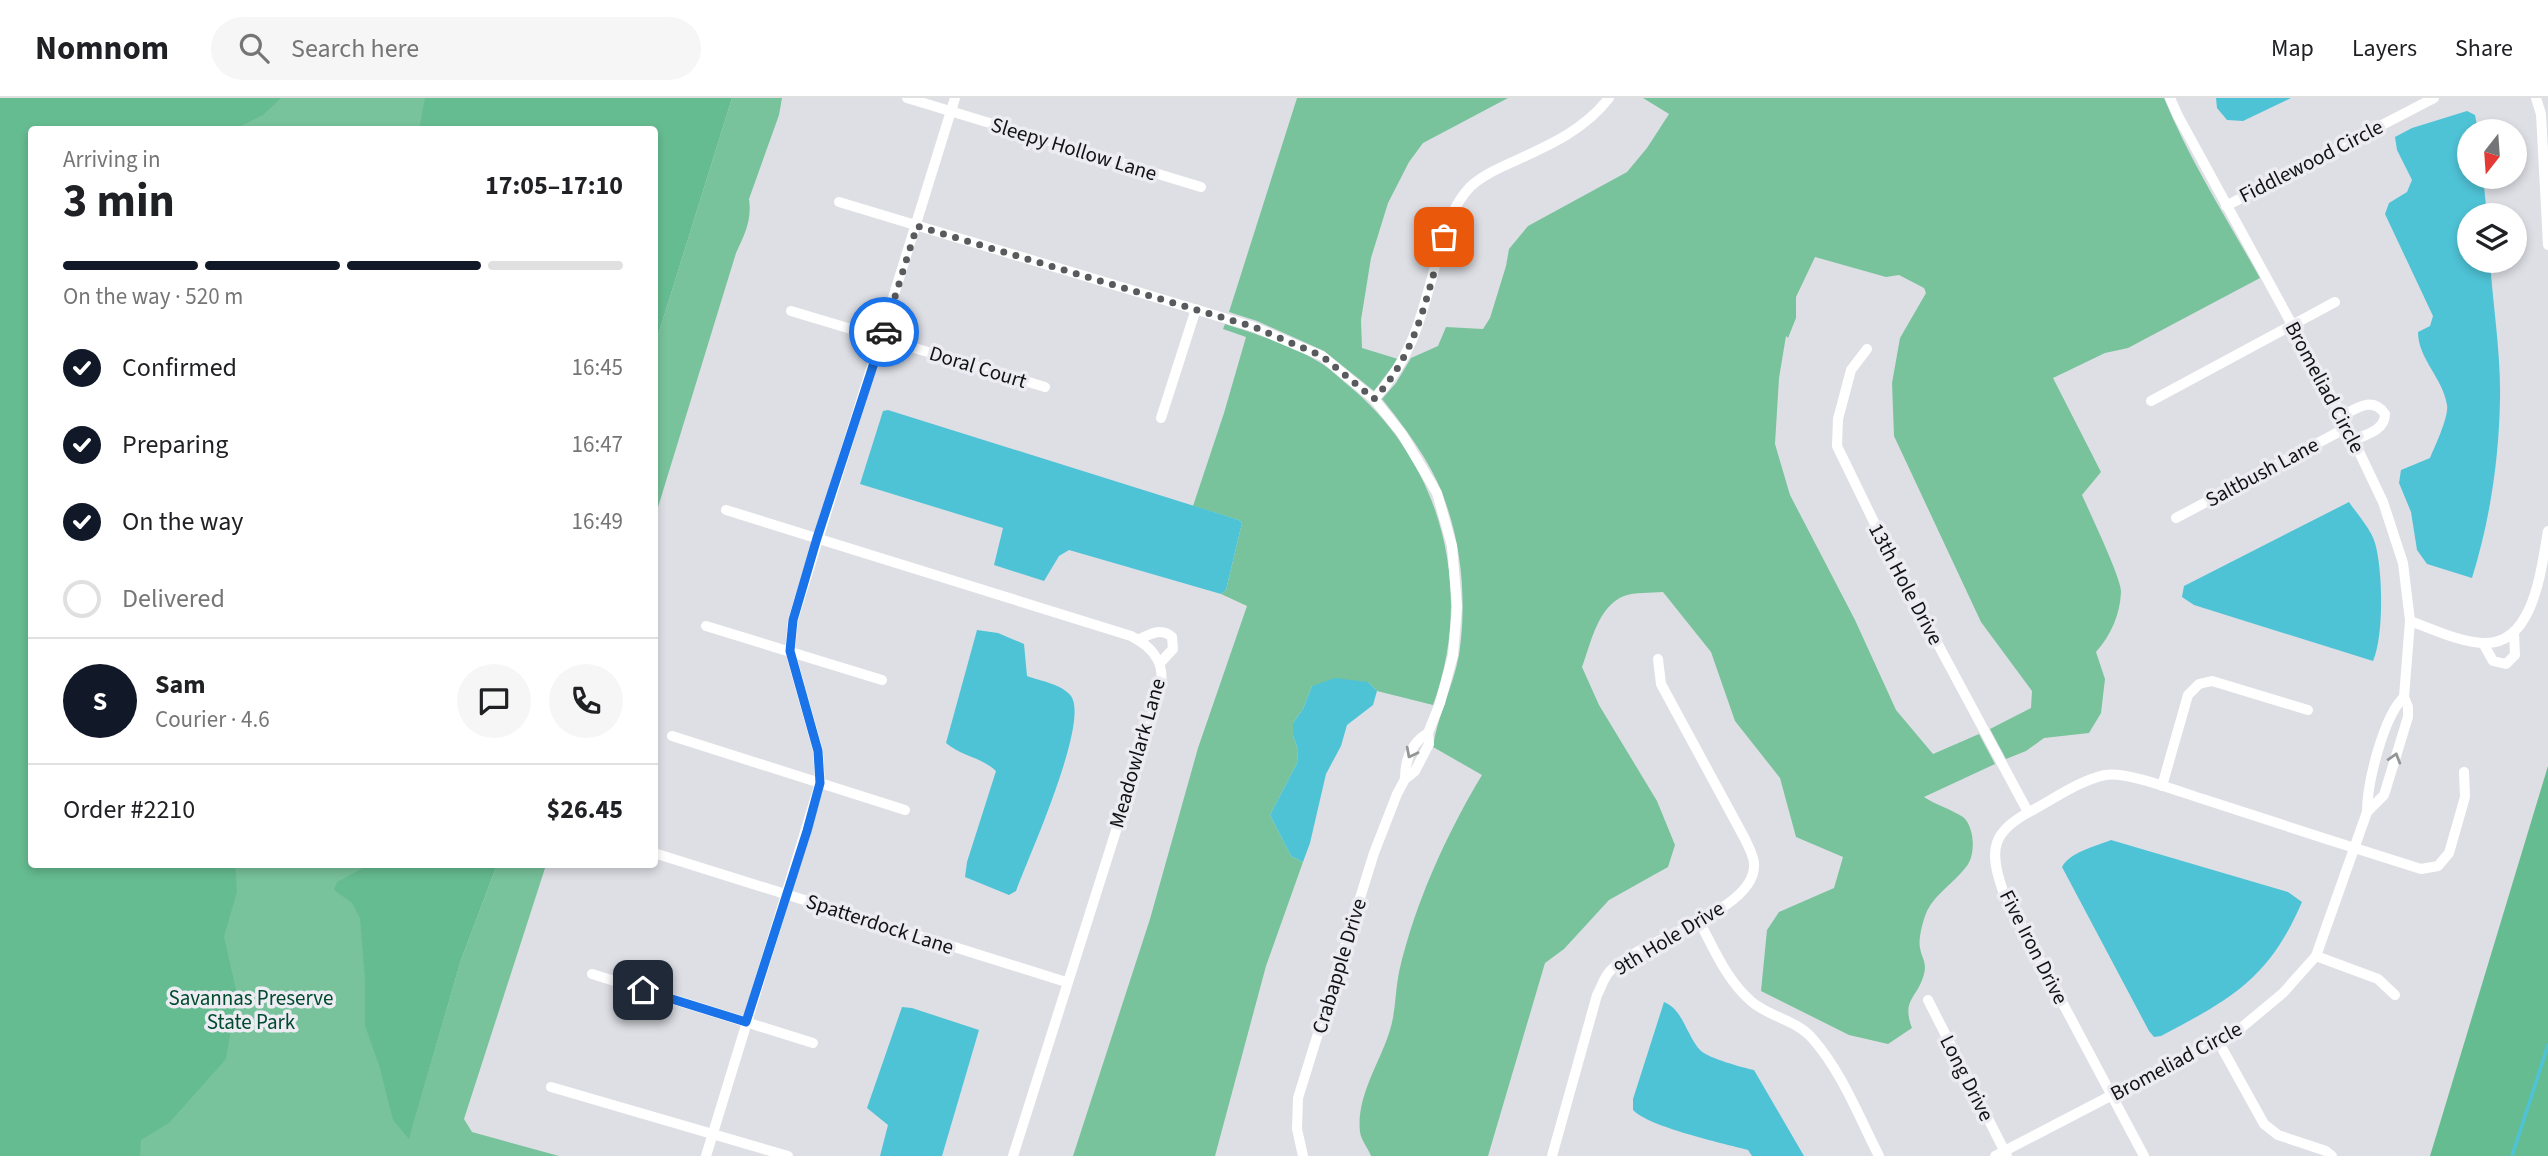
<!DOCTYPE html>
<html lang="en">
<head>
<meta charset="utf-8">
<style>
	:root { --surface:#fff; --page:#f6f6f6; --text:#202124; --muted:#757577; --line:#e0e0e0; --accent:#111827 }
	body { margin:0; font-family:"Source Sans 3",sans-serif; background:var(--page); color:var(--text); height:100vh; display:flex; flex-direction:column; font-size:26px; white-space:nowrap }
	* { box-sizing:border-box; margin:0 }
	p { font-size:23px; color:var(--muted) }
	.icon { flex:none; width:38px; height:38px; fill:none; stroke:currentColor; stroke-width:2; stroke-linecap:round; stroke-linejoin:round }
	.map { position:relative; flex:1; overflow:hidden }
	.drawer { position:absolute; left:28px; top:28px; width:630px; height:742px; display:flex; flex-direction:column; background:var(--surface); border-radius:7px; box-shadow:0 4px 10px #0003 }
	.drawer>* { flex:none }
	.needle { width:46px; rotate:197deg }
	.tools { position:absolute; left:2457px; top:21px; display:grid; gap:14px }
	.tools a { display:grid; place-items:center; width:70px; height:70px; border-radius:50%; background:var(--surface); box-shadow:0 4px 10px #0003; font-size:35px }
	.pin { position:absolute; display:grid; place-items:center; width:60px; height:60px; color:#fff; margin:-30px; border-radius:14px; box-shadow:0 4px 10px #0006 }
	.courier { position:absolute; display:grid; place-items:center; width:70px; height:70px; margin:-35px; border:5px solid #1a73e8; border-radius:50%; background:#fff; color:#222; box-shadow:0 2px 9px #0007 }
	.headline em { font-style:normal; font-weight:700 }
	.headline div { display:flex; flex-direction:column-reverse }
	.headline { display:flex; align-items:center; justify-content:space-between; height:119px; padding:0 35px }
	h1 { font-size:46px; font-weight:700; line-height:52px }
	.bar { display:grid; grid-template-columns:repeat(4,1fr); gap:10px 7px; align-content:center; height:84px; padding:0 35px }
	.bar i { height:9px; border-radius:5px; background:var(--line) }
	.bar .current { background:var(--accent) }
	.bar p { grid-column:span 4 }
	.line { display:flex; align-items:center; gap:18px; padding:0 35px; border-top:2px solid var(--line) }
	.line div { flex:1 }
	.round { display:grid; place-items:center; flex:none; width:74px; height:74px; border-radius:37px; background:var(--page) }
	ol { padding:0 35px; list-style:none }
	li { display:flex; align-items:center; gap:21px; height:77px }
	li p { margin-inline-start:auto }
	li .icon { padding:7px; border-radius:50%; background:var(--accent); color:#fff; stroke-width:4 }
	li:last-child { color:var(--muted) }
	li i { width:38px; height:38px; border:4px solid var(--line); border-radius:50% }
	header { display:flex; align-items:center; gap:42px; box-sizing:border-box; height:98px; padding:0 35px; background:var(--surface); border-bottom:2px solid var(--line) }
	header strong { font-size:33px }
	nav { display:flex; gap:38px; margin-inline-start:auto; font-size:24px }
	.search { width:490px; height:63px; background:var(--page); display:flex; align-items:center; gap:18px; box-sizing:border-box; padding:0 24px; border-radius:38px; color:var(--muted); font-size:26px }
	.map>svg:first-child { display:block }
	.green { fill:#78c39c }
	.forest { fill:#66bc91 }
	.water { fill:#4fc3d6 }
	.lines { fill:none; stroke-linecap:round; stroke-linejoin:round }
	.stream { stroke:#4fc3d6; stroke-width:3.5 }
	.minor { stroke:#fff; stroke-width:10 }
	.oneway { stroke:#949595 }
	.done { stroke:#595a5d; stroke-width:7; stroke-dasharray:0 12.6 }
	.route { stroke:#1a73e8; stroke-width:9 }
	.labels { text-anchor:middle; stroke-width:7; stroke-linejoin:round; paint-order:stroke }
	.street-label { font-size:21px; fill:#121314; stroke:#ececf2 }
	.park-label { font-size:21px; fill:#004a2e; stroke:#ececf2 }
</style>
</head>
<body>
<header>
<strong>Nomnom</strong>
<div class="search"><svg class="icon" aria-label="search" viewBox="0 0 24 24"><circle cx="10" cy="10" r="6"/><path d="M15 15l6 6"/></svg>Search here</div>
<nav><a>Map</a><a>Layers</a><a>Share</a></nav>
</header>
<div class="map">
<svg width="2548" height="1058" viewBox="0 0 2548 1058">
	<rect width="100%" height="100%" fill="#dedfe5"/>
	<g class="green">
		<polygon points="0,0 719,0 654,32 32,32 32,766 480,767 409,1040 461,862 497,767 546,767 464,1021 472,1034 559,1058 0,1058"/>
		<path d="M732,0H782L779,17L749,101C752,122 745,136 736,155L655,419V247Z"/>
		<polygon points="1297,0 1508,0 1423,45 1409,64 1388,105 1371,160 1361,222 1362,250 1398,261 1374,293 1324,253 1257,223 1229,214"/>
		<path d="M1643,0H2164C2190,63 2227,121 2260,180L2128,250L2105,255L2053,280L2101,374L2082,397C2089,413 2122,482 2121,494C2120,517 2111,537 2096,554L2105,581L2101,615L2089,635L2044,640L2026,653L2006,661L1990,631L2031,610L2032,593L1981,524L1894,338L1892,285L1900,240L1926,195L1924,190L1899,177L1886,179L1815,159L1796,199V220L1788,240L1786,238L1779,280L1775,346L1790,397L1855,522L1896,612L1933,656L1979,636L1995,666L1924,699C1936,707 1951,711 1963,719C1975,729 1976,758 1966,769C1954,785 1936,795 1927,813C1923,822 1918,841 1920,850C1922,861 1927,864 1924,876C1918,900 1901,901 1912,930L1888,946L1849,937L1761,893L1767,832L1779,814L1834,790L1843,759L1796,739L1780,680L1735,623L1711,554L1663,494C1651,495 1635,494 1624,498C1597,509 1591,546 1582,569L1599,607L1657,703L1675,747L1668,769L1609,802L1564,851L1545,865L1488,1058H1371C1368,1050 1361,1042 1360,1034C1356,998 1380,965 1390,932C1396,913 1395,893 1399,874C1415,805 1446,737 1482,677L1433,649C1437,619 1453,589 1459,557C1467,504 1462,445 1442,395C1430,363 1403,327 1382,301L1396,285L1411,260L1438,248L1446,229L1483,231L1490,220L1506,168L1509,151L1528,128L1627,74L1647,50L1669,16Z"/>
		<path d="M1225,226C1253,235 1294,248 1319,264C1330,270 1339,280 1348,287C1442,364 1475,493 1433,607L1377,593L1368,584L1312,588L1303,611L1293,625V637L1298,652L1297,665L1270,717L1291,758L1303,764L1266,868L1215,1058H1073L1150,821L1198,650L1247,508L1221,496L1226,492L1242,425L1239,422L1193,408L1224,315L1246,239L1223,231Z"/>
	</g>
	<g class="forest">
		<polygon points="0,0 281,0 263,17 235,31 32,32 32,766 235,767 237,794 224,839 237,896 226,961 169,1025 141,1042 140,1058 0,1058"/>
		<polygon points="425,0 732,0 655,247 654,32 419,31"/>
		<polygon points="2548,668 2548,1058 2430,1058"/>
		<polygon points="369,767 497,767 461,862 409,1041 393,1022 379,967 365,928 365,882 360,820 352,805 334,792 337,784"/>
	</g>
	<g class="water">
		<polygon points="2216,0 2291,0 2243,23 2227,22 2217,10"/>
		<path d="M2467,13L2475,17L2478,33H2469V79H2483L2487,117H2469V163H2490C2493,208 2501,256 2500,301C2499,362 2490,422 2472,480L2427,466L2417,452L2411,414L2399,385L2401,372L2430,360C2435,348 2449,319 2447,307C2443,280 2418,261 2418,234L2430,228L2433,218L2385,116L2389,105L2407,94L2412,82L2397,52L2395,39L2412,30Z"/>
		<polygon points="888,312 1239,422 1242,425 1226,492 1221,496 1069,452 1059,458 1044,483 994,467 1003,430 860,386 883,313"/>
		<path d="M2349,404C2357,416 2371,431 2375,445C2383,472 2384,538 2373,563L2194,507L2182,499L2184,488Z"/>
		<path d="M977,532L998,535L1024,546L1027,578C1040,583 1062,586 1071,598C1090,624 1028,760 1016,793L1009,797L965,779L967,764L996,673C981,659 961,658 946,645Z"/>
		<polygon points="1335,580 1368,584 1377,593 1373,607 1347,627 1341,648 1326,676 1310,745 1303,764 1291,758 1270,717 1297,665 1298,652 1293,637 1293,625 1303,611 1312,588"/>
		<path d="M2111,742L2288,794L2302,804C2269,881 2231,901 2161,938L2154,939L2149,933L2062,769C2070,754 2096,748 2111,742Z"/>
		<path d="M1664,904C1683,911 1687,939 1701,953C1711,961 1741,969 1754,972L1804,1058H1752L1748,1052C1722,1045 1649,1029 1633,1012V1001Z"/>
		<polygon points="902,909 912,910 979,932 942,1058 880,1058 888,1027 867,1010"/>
	</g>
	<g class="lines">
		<polyline class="stream" points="2512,1058 2548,947"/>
		<g class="minor">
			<polyline points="907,0 1201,89"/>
			<polyline points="2170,0 2178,18 2342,318 2383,404 2403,465 2410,523 2404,599 2408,609 2408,619 2384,697 2367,714"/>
			<polyline points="2536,0 2541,16 2548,147"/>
			<polyline points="839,104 1254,229 1322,258 1374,301 1402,336 1437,395 1452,448 1457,509 1453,557 1440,605 1428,635 1429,646 1415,673 1405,681 1397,696 1374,755 1298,1000 1297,1031 1303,1058"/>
			<polyline points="2226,108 2434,0"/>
			<polyline points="791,213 1045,289"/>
			<polyline points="1867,251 1851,272 1838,321 1837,348 1890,457 2028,714"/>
			<path d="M1374,301C1414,258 1422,215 1437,161C1445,135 1451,109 1470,89C1482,77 1502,69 1517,62C1552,46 1585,31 1609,0"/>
			<polyline points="2151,303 2335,204"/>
			<path d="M2342,318C2357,310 2373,298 2385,316C2385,332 2367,336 2354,342"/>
			<polyline points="1161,320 1196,211"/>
			<path d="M726,412L1131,538C1157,551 1167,569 1159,597L1013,1058"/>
			<polyline points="2176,420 2348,329"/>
			<path d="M2410,523C2433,531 2459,544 2483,545C2534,548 2541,471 2548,433"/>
			<polyline points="706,528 882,582"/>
			<path d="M1138,542C1150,536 1161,529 1172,539L1173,551L1160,565"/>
			<polyline points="2483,545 2493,563 2506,566 2515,557 2514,535"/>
			<polyline points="672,638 905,712"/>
			<path d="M1405,681C1405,662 1411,645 1428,635"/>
			<polyline points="2162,688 2188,597 2199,586 2212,583 2308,612"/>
			<polyline points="654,755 1066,884"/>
			<path d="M1699,823C1714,851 1727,883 1752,904C1770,919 1796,922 1812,940C1842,974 1859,1019 1879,1058"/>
			<polyline points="2316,858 2378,881 2395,897"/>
			<polyline points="592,876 813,945"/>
			<polyline points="1928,902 2007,1058"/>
			<polyline points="2218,943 2264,1026 2278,1037 2326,1053 2332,1058"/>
			<polyline points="551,989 788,1058"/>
			<polyline points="706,1058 820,685 818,653 790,553 793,522 955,0"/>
			<path d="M1552,1058L1597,897C1601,890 1604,879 1610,873C1638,842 1757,814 1754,766C1754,758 1748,748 1745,741L1661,586L1658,561"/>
			<path d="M1995,1058L2241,930L2283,895L2316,858L2367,714C2367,686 2383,619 2404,599"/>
			<path d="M2144,1058L2003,793C1988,751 1992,733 2033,712C2055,700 2081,682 2105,677C2127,673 2180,694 2203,701C2276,725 2348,748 2421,771L2438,768L2449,755L2465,699L2464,674"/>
		</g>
	</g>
	<defs><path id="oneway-chevron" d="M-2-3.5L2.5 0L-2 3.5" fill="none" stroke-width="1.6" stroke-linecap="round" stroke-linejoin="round" transform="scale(1.75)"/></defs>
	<g class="oneway">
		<use href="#oneway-chevron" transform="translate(1411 655) rotate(117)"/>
		<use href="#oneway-chevron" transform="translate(2395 660) rotate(-73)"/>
	</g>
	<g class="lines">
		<path class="done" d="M884,234L917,128L1254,229L1322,258L1374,301C1418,254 1426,199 1444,139"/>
		<polyline class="route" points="643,892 746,924 807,733 820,685 818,653 790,553 793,522 817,440 884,234"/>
	</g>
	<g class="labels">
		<g class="street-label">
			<text transform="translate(1074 51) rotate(17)" y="7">Sleepy Hollow Lane</text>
			<text transform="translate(2311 63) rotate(-27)" y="7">Fiddlewood Circle</text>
			<text transform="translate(978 269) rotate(17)" y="7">Doral Court</text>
			<text transform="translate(2325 289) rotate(62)" y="7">Bromeliad Circle</text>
			<text transform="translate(2262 374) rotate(-28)" y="7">Saltbush Lane</text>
			<text transform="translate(1906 486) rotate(62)" y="7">13th Hole Drive</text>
			<text transform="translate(1137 655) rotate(-74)" y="7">Meadowlark Lane</text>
			<text transform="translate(880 826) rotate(18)" y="7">Spatterdock Lane</text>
			<text transform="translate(1669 840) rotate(-31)" y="7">9th Hole Drive</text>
			<text transform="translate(2034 849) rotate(63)" y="7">Five Iron Drive</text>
			<text transform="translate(1339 868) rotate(-73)" y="7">Crabapple Drive</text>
			<text transform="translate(2176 963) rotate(-28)" y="7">Bromeliad Circle</text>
			<text transform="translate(1967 980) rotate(63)" y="7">Long Drive</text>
		</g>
		<g class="park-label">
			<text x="251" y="907">Savannas Preserve<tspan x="251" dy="24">State Park</tspan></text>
		</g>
	</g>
</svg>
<div class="tools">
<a><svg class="needle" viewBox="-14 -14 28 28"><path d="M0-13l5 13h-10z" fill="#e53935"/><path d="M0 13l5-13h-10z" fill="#757577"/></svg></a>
<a><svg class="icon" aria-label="layers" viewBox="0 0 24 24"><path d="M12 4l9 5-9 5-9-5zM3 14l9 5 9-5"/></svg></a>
</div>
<div class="pin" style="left:1444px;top:139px;background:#ea580c"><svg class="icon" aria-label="bag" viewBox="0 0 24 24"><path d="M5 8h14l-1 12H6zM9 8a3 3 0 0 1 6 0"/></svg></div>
<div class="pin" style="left:643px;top:892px;background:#1f2937"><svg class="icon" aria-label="home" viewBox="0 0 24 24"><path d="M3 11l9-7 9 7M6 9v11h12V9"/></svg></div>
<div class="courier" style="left:884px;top:234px"><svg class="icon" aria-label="car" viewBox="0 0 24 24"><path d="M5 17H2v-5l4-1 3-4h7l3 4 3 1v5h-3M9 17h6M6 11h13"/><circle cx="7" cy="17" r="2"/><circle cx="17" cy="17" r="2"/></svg></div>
<section class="drawer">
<div class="headline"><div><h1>3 min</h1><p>Arriving in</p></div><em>17:05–17:10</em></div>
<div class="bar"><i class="current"></i><i class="current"></i><i class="current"></i><i></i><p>On the way · 520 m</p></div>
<ol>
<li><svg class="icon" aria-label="check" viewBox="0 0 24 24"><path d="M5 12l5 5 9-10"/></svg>Confirmed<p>16:45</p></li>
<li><svg class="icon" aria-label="check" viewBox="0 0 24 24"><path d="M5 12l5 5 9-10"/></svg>Preparing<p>16:47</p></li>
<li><svg class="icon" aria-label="check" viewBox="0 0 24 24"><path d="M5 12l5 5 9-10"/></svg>On the way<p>16:49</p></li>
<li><i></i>Delivered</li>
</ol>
<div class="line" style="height:126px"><b class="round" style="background:var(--accent);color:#fff">S</b><div><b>Sam</b><p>Courier · 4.6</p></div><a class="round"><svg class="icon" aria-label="chat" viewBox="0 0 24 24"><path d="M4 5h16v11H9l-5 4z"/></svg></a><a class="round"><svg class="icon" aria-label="phone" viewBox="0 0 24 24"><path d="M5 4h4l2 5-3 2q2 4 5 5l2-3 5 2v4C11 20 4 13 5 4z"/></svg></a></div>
<div class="line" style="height:91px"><div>Order #2210</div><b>$26.45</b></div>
</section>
</div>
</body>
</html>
